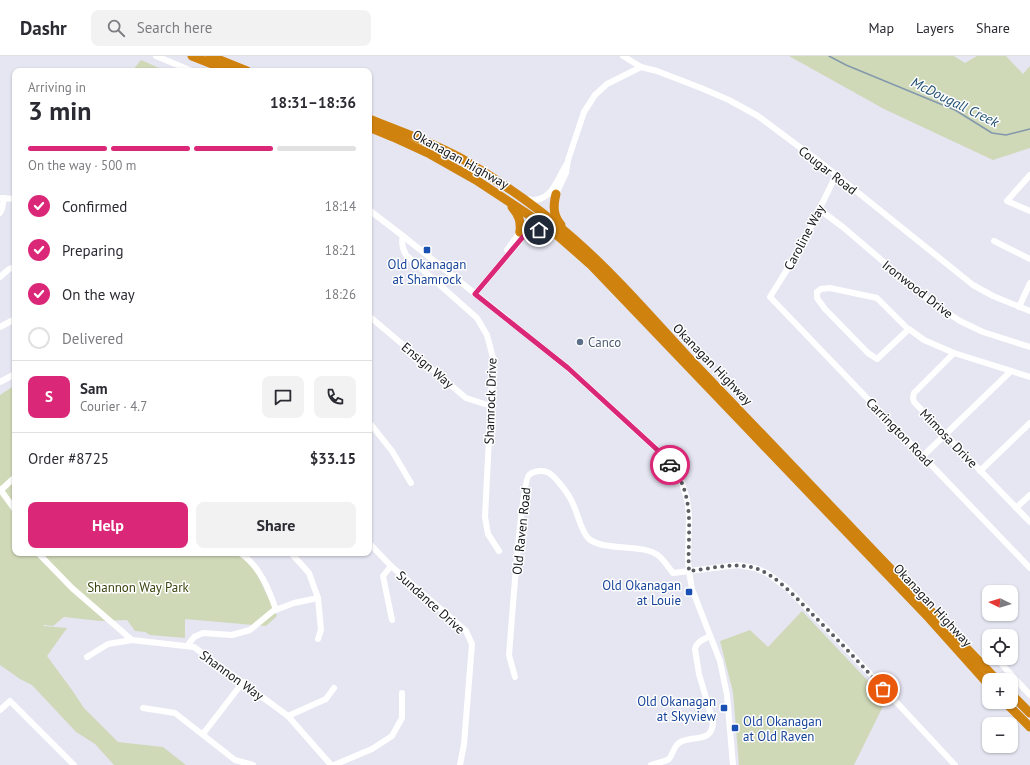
<!DOCTYPE html>
<html lang="en">
<head>
<meta charset="utf-8">
<style>
	:root { --surface:#fff; --page:#f2f2f3; --text:#2b2b33; --muted:#7c7c81; --line:#e1e1e2; --accent:#db2777 }
	body { margin:0; font-family:"PT Sans",sans-serif; background:var(--page); color:var(--text); height:100vh; display:flex; flex-direction:column; font-size:15px; white-space:nowrap }
	* { box-sizing:border-box; margin:0 }
	p { font-size:13px; color:var(--muted) }
	.icon { flex:none; width:22px; height:22px; fill:none; stroke:currentColor; stroke-width:2; stroke-linecap:round; stroke-linejoin:round }
	.map { position:relative; flex:1; overflow:hidden }
	.side { position:absolute; left:12px; top:12px; width:360px; height:488px; display:flex; flex-direction:column; background:var(--surface); border-radius:8px; box-shadow:0 1px 3px #0004 }
	.side>* { flex:none }
	.needle { width:26px; rotate:275deg }
	.fabs { position:absolute; left:982px; top:529px; display:grid; gap:8px }
	.fabs a { display:grid; place-items:center; width:36px; height:36px; border-radius:8px; background:var(--surface); box-shadow:0 1px 3px #0004; font-size:20px }
	.pin { position:absolute; display:grid; place-items:center; width:34px; height:34px; color:#fff; margin:-17px; border:2px solid #fff; border-radius:50%; box-shadow:0 1px 4px #0007 }
	.courier { position:absolute; display:grid; place-items:center; width:40px; height:40px; margin:-20px; border:3px solid #db2777; border-radius:50%; background:#fff; color:#222; box-shadow:0 1px 5px #0007 }
	.head em { font-style:normal; font-weight:600 }
	.head div { display:flex; flex-direction:column-reverse }
	.head { display:flex; align-items:center; justify-content:space-between; height:68px; padding:0 16px }
	h1 { font-size:26px; font-weight:600; line-height:30px }
	.bar { display:grid; grid-template-columns:repeat(4,1fr); gap:6px 4px; align-content:center; height:48px; padding:0 16px }
	.bar i { height:5px; border-radius:3px; background:var(--line) }
	.bar .selected { background:var(--accent) }
	.bar p { grid-column:span 4 }
	.line { display:flex; align-items:center; gap:10px; padding:0 16px; border-top:1px solid var(--line) }
	.line div { flex:1 }
	.round { display:grid; place-items:center; flex:none; width:42px; height:42px; border-radius:8px; background:var(--page) }
	ol { padding:0 16px; list-style:none }
	li { display:flex; align-items:center; gap:12px; height:44px }
	li p { margin-inline-start:auto }
	li .icon { padding:4px; border-radius:50%; background:var(--accent); color:#fff; stroke-width:4 }
	li:last-child { color:var(--muted) }
	li i { width:22px; height:22px; border:2px solid var(--line); border-radius:50% }
	.cta { display:flex; gap:8px; margin-top:auto; padding:8px 16px }
	.cta a { flex:1; height:46px; border-radius:8px; background:var(--accent); color:#fff; font-size:16px; font-weight:600; line-height:46px; text-align:center }
	.cta a+a { background:var(--page); color:var(--text) }
	header { display:flex; align-items:center; gap:24px; box-sizing:border-box; height:56px; padding:0 20px; background:var(--surface); border-bottom:1px solid var(--line) }
	header strong { font-size:19px }
	nav { display:flex; gap:22px; margin-inline-start:auto; font-size:14px }
	.search { width:280px; height:36px; background:var(--page); display:flex; align-items:center; gap:10px; box-sizing:border-box; padding:0 14px; border-radius:8px; color:var(--muted); font-size:15px }
	.map>svg:first-child { display:block }
	.green { fill:#cfd9b8 }
	.lines { fill:none; stroke-linecap:round; stroke-linejoin:round }
	.stream { stroke:#8398ab; stroke-width:1.5 }
	.minor { stroke:#fff; stroke-width:6 }
	.highway { stroke:#d0820e; stroke-width:9 }
	.done { stroke:#5d5e65; stroke-width:4; stroke-dasharray:0 7.2 }
	.route { stroke:#db2777; stroke-width:5 }
	.transit-dot { fill:#1a4fb4; stroke:#fff; stroke-width:1.5 }
	.service-dot { fill:#5c6f8a; stroke:#fff; stroke-width:1.5 }
	.labels { text-anchor:middle; stroke-width:3; stroke-linejoin:round; paint-order:stroke }
	.street-label { font-size:13px; fill:#141519; stroke:#fff }
	.transit-label { font-size:13px; fill:#164399; stroke:#fff; text-anchor:end }
	.service-label { font-size:13px; fill:#4e5e75; stroke:#fff; text-anchor:start }
	.park-label { font-size:13px; fill:#3a440e; stroke:#fff }
	.water-label { font-size:14px; font-style:italic; fill:#235274; stroke:#fff }
</style>
</head>
<body>
<header>
<strong>Dashr</strong>
<div class="search"><svg class="icon" aria-label="search" viewBox="0 0 24 24"><circle cx="10" cy="10" r="6"/><path d="M15 15l6 6"/></svg>Search here</div>
<nav><a>Map</a><a>Layers</a><a>Share</a></nav>
</header>
<div class="map">
<svg width="1030" height="709" viewBox="0 0 1030 709">
	<rect width="100%" height="100%" fill="#e5e6f2"/>
	<g class="green">
		<polygon points="789,0 954,0 965,7 977,0 1006,0 1023,18 1030,10 1030,92 993,104 884,53"/>
		<polygon points="141,4 166,15 132,15"/>
		<polygon points="15,329 15,497 247,497 277,560 266,570 185,563 185,582 150,579 145,576 135,575 127,564 100,565 64,561 53,570 44,569 43,570 67,572 47,600 72,634 84,652 118,686 163,691 186,709 114,709 95,688 76,676 32,629 20,623 0,609 0,339"/>
		<polygon points="802,555 886,644 854,709 739,709 733,636 720,585 750,574 768,591"/>
	</g>
	<g class="lines">
		<polyline class="stream" points="829,0 846,9 955,54 992,77 1006,79 1030,73"/>
		<g class="minor">
			<polyline points="156,0 192,15"/>
			<polyline points="623,0 641,11 657,15 701,32 729,44 758,60 825,110 973,229 993,240 1030,255"/>
			<polyline points="836,119 801,191 770,241 1030,512"/>
			<polyline points="1030,119 1007,145 1030,155"/>
			<polyline points="556,138 566,117 568,104 584,56 595,39 607,28 641,11"/>
			<polyline points="1,142 15,143"/>
			<path d="M526,143C551,149 556,125 566,109"/>
			<polyline points="819,153 844,172 927,243 960,265 983,276 1030,291"/>
			<polyline points="369,154 403,180 568,312 664,400 681,424 687,443 689,459 688,505 689,515 692,533 720,605 727,639 733,709"/>
			<polyline points="0,157 2,153 4,142"/>
			<path d="M403,180C401,187 402,192 406,199L477,262L487,279L493,302L485,461L488,478L499,495"/>
			<polyline points="994,185 1030,203"/>
			<polyline points="507,194 520,176"/>
			<polyline points="0,221 9,213 15,211"/>
			<path d="M475,238L522,182C532,174 538,172 550,177"/>
			<polyline points="1019,251 1030,227"/>
			<polyline points="369,260 466,342 491,350"/>
			<polyline points="0,271 15,263"/>
			<polyline points="908,273 877,242 830,232 821,233 817,236 817,242 825,253 868,297 877,303 909,273 924,284 954,297 1030,321"/>
			<polyline points="954,297 914,337 913,342 914,346 1030,466"/>
			<polyline points="0,326 15,318"/>
			<polyline points="369,366 392,395 411,427"/>
			<polyline points="923,400 1011,315"/>
			<polyline points="980,415 1030,367"/>
			<polyline points="0,433 15,454"/>
			<polyline points="1,434 15,421"/>
			<polyline points="1016,452 1030,439"/>
			<polyline points="369,487 391,510 466,575 472,588 464,688 460,709"/>
			<polyline points="38,497 72,532 132,584"/>
			<path d="M240,497C259,509 269,533 276,554"/>
			<polyline points="291,497 309,517 318,542 321,574 318,583"/>
			<polyline points="391,510 383,520 392,564"/>
			<polyline points="187,590 194,581 203,577 232,579 250,574 273,555 294,547 318,542"/>
			<polyline points="87,601 108,588 132,584 194,591 288,660 331,709"/>
			<polyline points="996,602 1030,639"/>
			<path d="M515,621L509,599C511,577 521,427 529,419C533,415 542,414 547,416C555,419 570,440 573,448C578,458 581,476 589,483C606,496 643,487 659,500C664,504 668,511 673,517L738,509L755,512L767,517L787,532L845,591L955,709"/>
			<polyline points="143,652 175,657 235,704 253,709"/>
			<polyline points="0,654 10,645 74,709"/>
			<polyline points="288,660 326,643 334,632"/>
			<polyline points="203,678 243,626"/>
			<polyline points="334,709 372,693 392,680 402,662 402,637"/>
			<path d="M651,709C656,707 665,706 669,703C673,698 674,690 679,687C691,678 712,689 713,666L699,618L695,593C697,585 703,584 710,580"/>
		</g>
		<g class="highway">
			<polyline points="192,0 230,15"/>
			<polyline points="210,0 247,15"/>
			<path d="M369,63C401,76 434,87 464,104C503,127 540,153 574,183C615,219 651,261 688,301L997,624"/>
			<polyline points="369,71 393,81 430,98 476,124 535,163 557,179 590,208 749,374 929,562 989,629"/>
			<path d="M556,138C553,150 553,160 561,169"/>
			<path d="M512,151C519,159 521,165 520,176"/>
			<path d="M520,176C526,170 530,164 539,163"/>
			<polyline points="1011,638 1030,657"/>
			<polyline points="1005,646 1030,671"/>
		</g>
	</g>
	<g class="lines">
		<path class="done" d="M670,409C674,414 678,419 681,425C694,454 687,485 689,515C709,513 735,506 755,512C777,519 798,544 814,560C838,584 861,608 883,633"/>
		<path class="route" d="M539,174C532,174 528,177 522,182L475,238L568,312L664,400L670,409"/>
	</g>
	<g class="transit-dot">
		<rect x="423" y="190" width="8" height="8" rx="2"/>
		<rect x="685" y="532" width="8" height="8" rx="2"/>
		<rect x="720" y="648" width="8" height="8" rx="2"/>
		<rect x="731" y="668" width="8" height="8" rx="2"/>
	</g>
	<circle class="service-dot" cx="580" cy="286" r="4"/>
	<g class="labels">
		<g class="street-label">
			<text transform="translate(461 103) rotate(29)" y="5">Okanagan Highway</text>
			<text transform="translate(828 114) rotate(38)" y="5">Cougar Road</text>
			<text transform="translate(804 181) rotate(-62)" y="5">Caroline Way</text>
			<text transform="translate(918 233) rotate(38)" y="5">Ironwood Drive</text>
			<text transform="translate(713 308) rotate(46)" y="5">Okanagan Highway</text>
			<text transform="translate(428 309) rotate(40)" y="5">Ensign Way</text>
			<text transform="translate(490 345) rotate(-88)" y="5">Shamrock Drive</text>
			<text transform="translate(900 376) rotate(46)" y="5">Carrington Road</text>
			<text transform="translate(949 382) rotate(46)" y="5">Mimosa Drive</text>
			<text transform="translate(521 475) rotate(-84)" y="5">Old Raven Road</text>
			<text transform="translate(431 546) rotate(42)" y="5">Sundance Drive</text>
			<text transform="translate(933 549) rotate(47)" y="5">Okanagan Highway</text>
			<text transform="translate(232 619) rotate(36)" y="5">Shannon Way</text>
		</g>
		<g class="transit-label">
			<text x="427" y="213" text-anchor="middle">Old Okanagan<tspan x="427" dy="15">at Shamrock</tspan></text>
			<text x="681" y="534">Old Okanagan<tspan x="681" dy="15">at Louie</tspan></text>
			<text x="716" y="650">Old Okanagan<tspan x="716" dy="15">at Skyview</tspan></text>
			<text x="743" y="670" text-anchor="start">Old Okanagan<tspan x="743" dy="15">at Old Raven</tspan></text>
		</g>
		<g class="service-label">
			<text x="588" y="291">Canco</text>
		</g>
		<g class="park-label">
			<text x="138" y="536">Shannon Way Park</text>
		</g>
		<g class="water-label">
			<text transform="translate(955 46) rotate(26)" y="5">McDougall Creek</text>
		</g>
	</g>
</svg>
<div class="fabs">
<a><svg class="needle" viewBox="-14 -14 28 28"><path d="M0-13l5 13h-10z" fill="#e53935"/><path d="M0 13l5-13h-10z" fill="#7c7c81"/></svg></a>
<a><svg class="icon" aria-label="locate" viewBox="0 0 24 24"><circle cx="12" cy="12" r="6"/><path d="M12 2v4M12 18v4M2 12h4M18 12h4"/></svg></a>
<a>+</a>
<a>−</a>
</div>
<div class="pin" style="left:883px;top:633px;background:#ea580c"><svg class="icon" aria-label="bag" viewBox="0 0 24 24"><path d="M5 8h14l-1 12H6zM9 8a3 3 0 0 1 6 0"/></svg></div>
<div class="pin" style="left:539px;top:174px;background:#1f2937"><svg class="icon" aria-label="home" viewBox="0 0 24 24"><path d="M3 11l9-7 9 7M6 9v11h12V9"/></svg></div>
<div class="courier" style="left:670px;top:409px"><svg class="icon" aria-label="car" viewBox="0 0 24 24"><path d="M5 17H2v-5l4-1 3-4h7l3 4 3 1v5h-3M9 17h6M6 11h13"/><circle cx="7" cy="17" r="2"/><circle cx="17" cy="17" r="2"/></svg></div>
<section class="side">
<div class="head"><div><h1>3 min</h1><p>Arriving in</p></div><em>18:31–18:36</em></div>
<div class="bar"><i class="selected"></i><i class="selected"></i><i class="selected"></i><i></i><p>On the way · 500 m</p></div>
<ol>
<li><svg class="icon" aria-label="check" viewBox="0 0 24 24"><path d="M5 12l5 5 9-10"/></svg>Confirmed<p>18:14</p></li>
<li><svg class="icon" aria-label="check" viewBox="0 0 24 24"><path d="M5 12l5 5 9-10"/></svg>Preparing<p>18:21</p></li>
<li><svg class="icon" aria-label="check" viewBox="0 0 24 24"><path d="M5 12l5 5 9-10"/></svg>On the way<p>18:26</p></li>
<li><i></i>Delivered</li>
</ol>
<div class="line" style="height:72px"><b class="round" style="background:var(--accent);color:#fff">S</b><div><b>Sam</b><p>Courier · 4.7</p></div><a class="round"><svg class="icon" aria-label="chat" viewBox="0 0 24 24"><path d="M4 5h16v11H9l-5 4z"/></svg></a><a class="round"><svg class="icon" aria-label="phone" viewBox="0 0 24 24"><path d="M5 4h4l2 5-3 2q2 4 5 5l2-3 5 2v4C11 20 4 13 5 4z"/></svg></a></div>
<div class="line" style="height:52px"><div>Order #8725</div><b>$33.15</b></div>
<div class="cta"><a>Help</a><a>Share</a></div>
</section>
</div>
</body>
</html>
